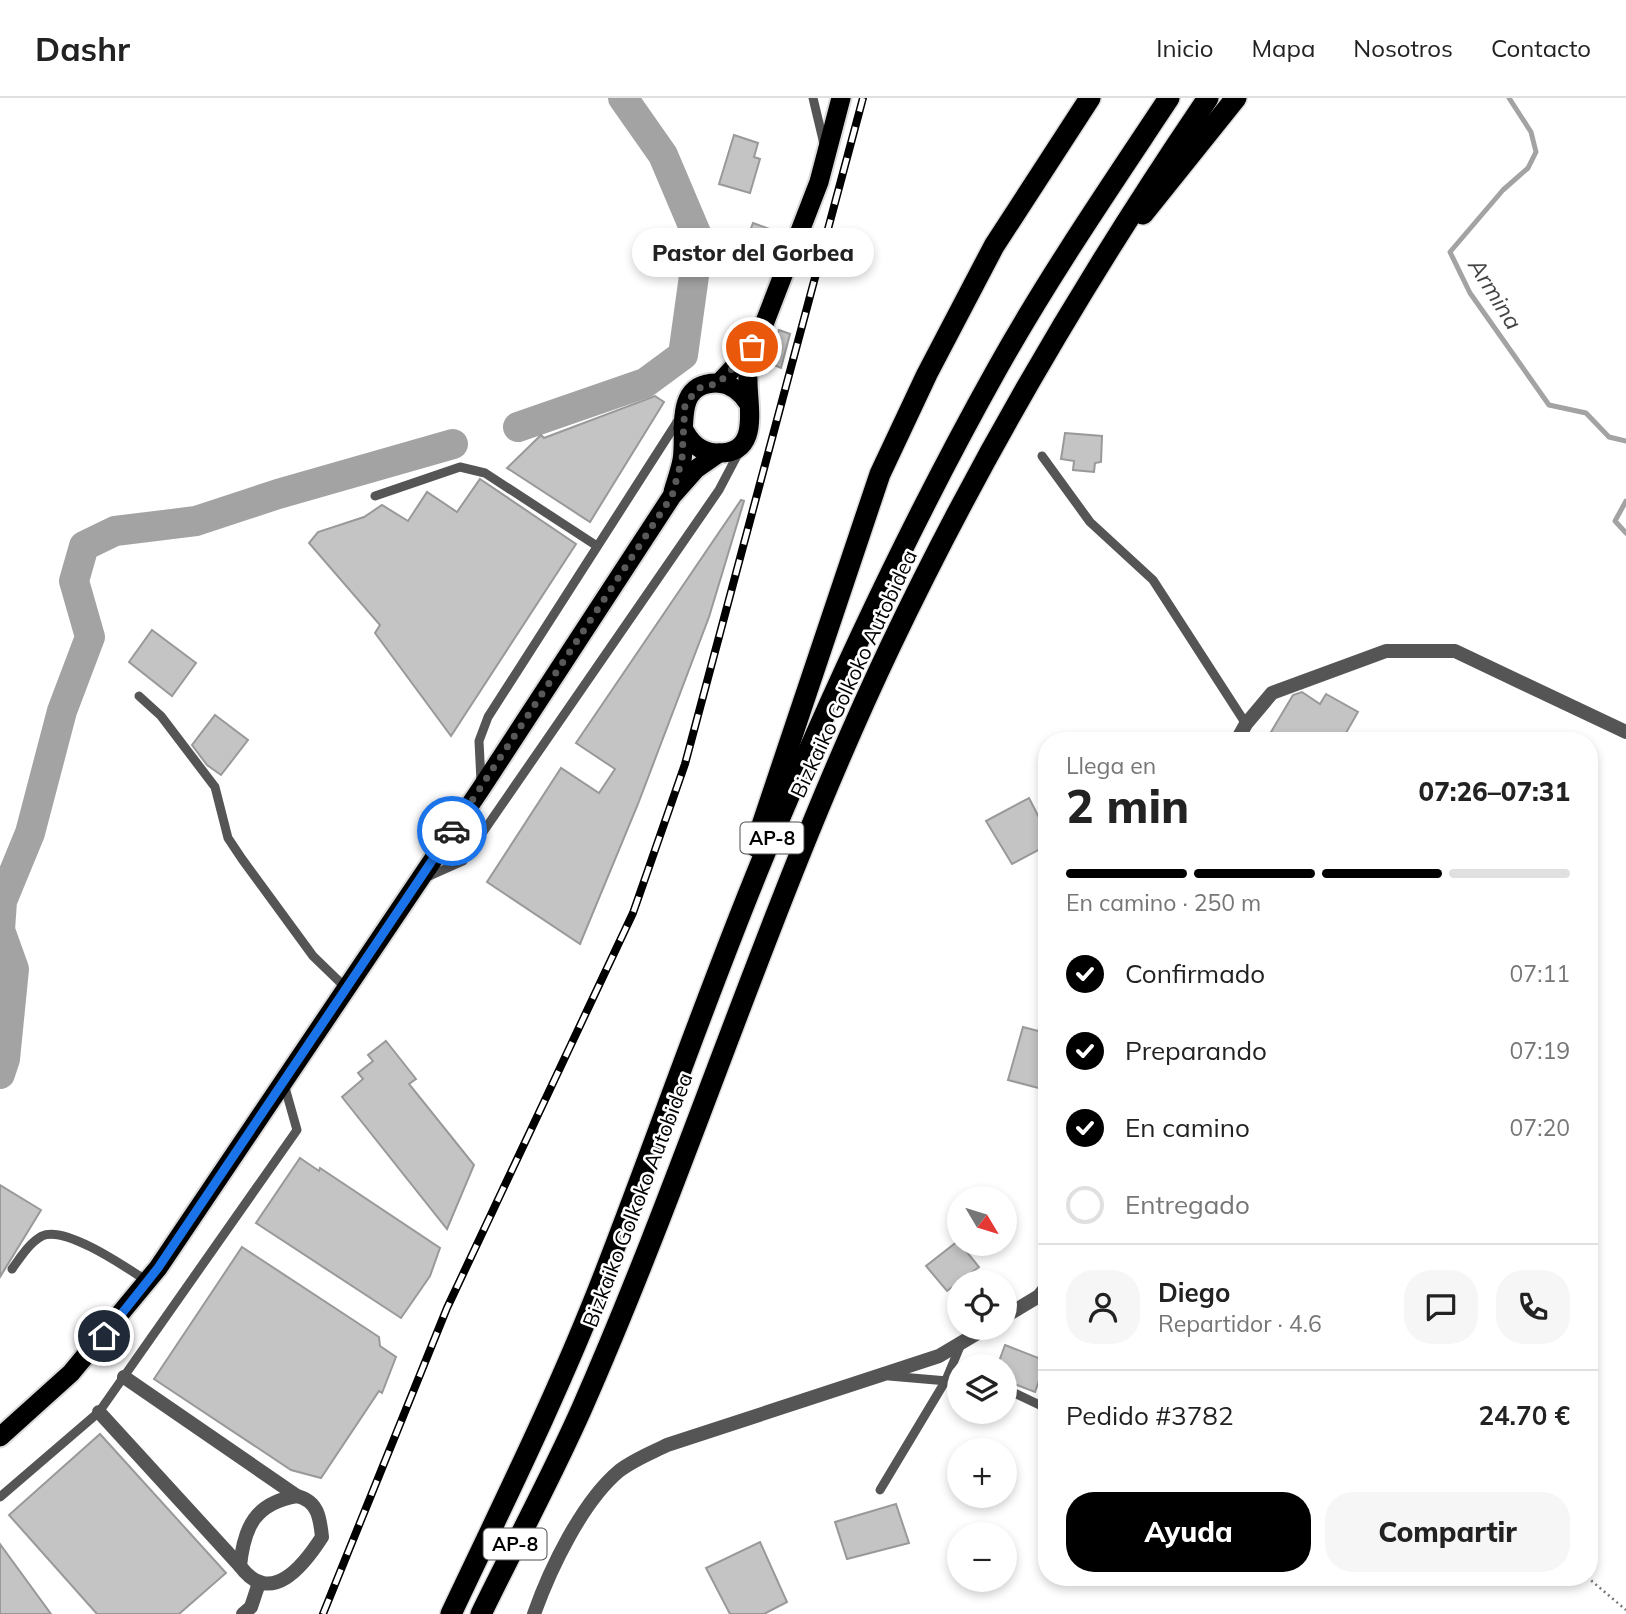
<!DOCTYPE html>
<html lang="es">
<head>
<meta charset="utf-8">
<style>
	:root { --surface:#fff; --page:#f6f6f6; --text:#222; --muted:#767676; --line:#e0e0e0; --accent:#000 }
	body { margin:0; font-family:Mulish,sans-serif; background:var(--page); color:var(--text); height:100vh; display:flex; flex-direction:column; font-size:26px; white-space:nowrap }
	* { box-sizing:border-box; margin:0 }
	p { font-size:23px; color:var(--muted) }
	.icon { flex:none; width:38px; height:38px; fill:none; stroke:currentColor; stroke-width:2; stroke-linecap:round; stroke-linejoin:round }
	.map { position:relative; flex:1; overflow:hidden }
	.sheet { position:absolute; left:1038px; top:634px; width:560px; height:854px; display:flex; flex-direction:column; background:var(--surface); border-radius:28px; box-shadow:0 4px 10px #0003 }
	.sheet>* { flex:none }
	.needle { width:46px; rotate:128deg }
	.controls { position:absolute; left:947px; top:1088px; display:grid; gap:14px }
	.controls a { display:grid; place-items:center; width:70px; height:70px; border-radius:50%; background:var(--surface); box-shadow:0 4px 10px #0003; font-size:35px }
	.pin { position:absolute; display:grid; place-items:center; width:60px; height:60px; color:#fff; margin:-30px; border:4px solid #fff; border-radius:50%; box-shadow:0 2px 7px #0007 }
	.courier { position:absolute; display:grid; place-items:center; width:70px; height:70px; margin:-35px; border:5px solid #1a73e8; border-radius:50%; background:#fff; color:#222; box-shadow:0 2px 9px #0007 }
	.bubble { position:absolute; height:49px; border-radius:24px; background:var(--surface); box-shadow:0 4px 10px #0003; font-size:23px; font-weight:800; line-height:49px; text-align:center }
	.summary em { font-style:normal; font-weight:800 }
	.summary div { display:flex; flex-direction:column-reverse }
	.summary { display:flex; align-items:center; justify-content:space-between; height:119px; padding:0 28px }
	h1 { font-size:46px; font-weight:800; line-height:52px }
	.bar { display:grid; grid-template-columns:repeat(4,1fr); gap:10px 7px; align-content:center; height:84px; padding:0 28px }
	.bar i { height:9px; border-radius:5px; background:var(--line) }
	.bar .selected { background:var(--accent) }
	.bar p { grid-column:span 4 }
	.line { display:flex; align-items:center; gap:18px; padding:0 28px; border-top:2px solid var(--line) }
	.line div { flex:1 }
	.round { display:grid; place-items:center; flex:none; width:74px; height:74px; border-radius:28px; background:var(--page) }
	ol { padding:0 28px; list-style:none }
	li { display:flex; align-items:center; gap:21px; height:77px }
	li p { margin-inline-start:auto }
	li .icon { padding:7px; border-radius:50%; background:var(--accent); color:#fff; stroke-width:4 }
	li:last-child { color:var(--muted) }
	li i { width:38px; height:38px; border:4px solid var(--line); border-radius:50% }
	.primary-button { display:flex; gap:14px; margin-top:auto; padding:14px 28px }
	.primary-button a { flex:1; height:80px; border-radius:28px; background:var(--accent); color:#fff; font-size:28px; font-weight:800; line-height:80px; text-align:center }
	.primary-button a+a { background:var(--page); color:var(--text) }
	header { display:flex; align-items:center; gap:42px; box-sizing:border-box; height:98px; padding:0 35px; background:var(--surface); border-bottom:2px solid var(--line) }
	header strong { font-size:33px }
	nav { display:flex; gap:38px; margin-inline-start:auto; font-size:24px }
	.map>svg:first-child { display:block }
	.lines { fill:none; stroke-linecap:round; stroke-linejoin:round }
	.stream { stroke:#a3a3a3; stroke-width:5 }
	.river { stroke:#a3a3a3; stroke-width:30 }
	.building { fill:#c4c4c4; stroke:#999; stroke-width:2 }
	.trunk-casing { stroke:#dbdbdb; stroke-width:23 }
	.motorway-casing { stroke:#dbdbdb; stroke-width:24 }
	.path { stroke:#777; stroke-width:2.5; stroke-dasharray:2 3.5; stroke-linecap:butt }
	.service { stroke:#555; stroke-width:9 }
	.minor { stroke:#555; stroke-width:14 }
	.trunk { stroke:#000; stroke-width:19 }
	.motorway { stroke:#000; stroke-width:21 }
	.rail-casing { stroke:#000; stroke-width:8 }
	.rail { stroke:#fff; stroke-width:5; stroke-dasharray:16; stroke-linecap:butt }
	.done { stroke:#595959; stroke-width:7; stroke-dasharray:0 12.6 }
	.route { stroke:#1a73e8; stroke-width:9 }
	.labels { text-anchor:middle; stroke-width:5; stroke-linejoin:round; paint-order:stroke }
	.shield { fill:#fff; stroke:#4c4c4c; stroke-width:2 }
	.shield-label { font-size:19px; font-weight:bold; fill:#000 }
	.street-label { font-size:21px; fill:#000; stroke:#fff }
	.water-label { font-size:23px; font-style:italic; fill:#444; stroke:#fff }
</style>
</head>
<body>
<header>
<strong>Dashr</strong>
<nav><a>Inicio</a><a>Mapa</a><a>Nosotros</a><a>Contacto</a></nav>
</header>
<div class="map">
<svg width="1626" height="1516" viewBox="0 0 1626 1516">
	<rect width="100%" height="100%" fill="#fff"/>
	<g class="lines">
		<g class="stream">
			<polyline points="1509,0 1531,34 1536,54 1528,70 1503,92 1450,154 1470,195 1549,307 1586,315 1609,339 1626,343"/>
			<polyline points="1626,403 1615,423 1626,435"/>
		</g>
		<g class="river">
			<polyline points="518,329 645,285 683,257 699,142 663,57 623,0"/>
			<polyline points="0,976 5,961 14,871 0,832 2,803 30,735 62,613 90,539 74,483 84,448 115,433 196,423 278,396 453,346"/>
		</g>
	</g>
	<g class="building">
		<polygon points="734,37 758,45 754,59 760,61 750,95 719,86"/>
		<polygon points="753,125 778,134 769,158 744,149"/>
		<polygon points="779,232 790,236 781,270 764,263"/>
		<polygon points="655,298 664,304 590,424 507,370 541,337 544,340"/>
		<polygon points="1065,335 1102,338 1101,364 1095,365 1094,374 1073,372 1074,363 1061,361"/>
		<polygon points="480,381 576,446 451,638 375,535 380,527 309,445 318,434 364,419 382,407 408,423 427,394 457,414"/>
		<polygon points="741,402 744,403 709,519 638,706 580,846 487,784 561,670 599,695 615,671 576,645"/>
		<polygon points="152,532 196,565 172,598 129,564"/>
		<polygon points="1302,594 1320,606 1326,596 1358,614 1342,642 1287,642 1271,634 1293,597"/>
		<polygon points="215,617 248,642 221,677 207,667 192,647"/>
		<polygon points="1029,700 1046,733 1046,748 1012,766 986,723"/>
		<polygon points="1023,929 1046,935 1046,992 1008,982"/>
		<polygon points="386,943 416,981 409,986 474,1067 447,1131 342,999 363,981 358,975 373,963 368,957"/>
		<polygon points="300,1060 319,1073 320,1070 440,1150 430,1178 401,1220 256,1125"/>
		<polygon points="0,1087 41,1112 0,1179"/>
		<polygon points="958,1143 979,1169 947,1193 926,1168"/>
		<polygon points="242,1149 379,1239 380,1248 396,1259 382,1295 379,1293 321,1380 291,1372 154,1281"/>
		<polygon points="1005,1247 1046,1263 1035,1294 1004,1282 1004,1269 997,1269"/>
		<polygon points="100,1336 226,1475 179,1516 97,1516 9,1417"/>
		<polygon points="896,1406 909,1445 847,1461 835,1424"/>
		<polygon points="760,1444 787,1504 764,1516 730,1516 706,1470"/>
		<polygon points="0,1446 51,1516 0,1516"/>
	</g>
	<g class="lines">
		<defs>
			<g id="trunk">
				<polyline points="719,285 753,249 761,234 819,84 841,0"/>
				<path d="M683,330C690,344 699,354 716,355C761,357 748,310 748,283C747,272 750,261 752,251"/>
				<path d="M673,394C676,383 680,373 682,362C687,334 672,284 718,285C732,286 741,294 748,305"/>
				<polyline points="0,1339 71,1275 158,1170 482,689 672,398 696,371 719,355"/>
			</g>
			<g id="motorway">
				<polyline points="1143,116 1236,0"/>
				<polyline points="755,748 880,376 927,276 994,148 1090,0"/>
				<path d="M451,1516C504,1404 559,1293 604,1177C660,1033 710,886 770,743C837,583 912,423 997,271C1049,178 1110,89 1169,0"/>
				<path d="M481,1516C514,1448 551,1380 582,1310C692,1060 772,797 890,549C981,358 1089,175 1208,0"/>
			</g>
		</defs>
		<use href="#trunk" class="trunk-casing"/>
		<use href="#motorway" class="motorway-casing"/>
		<polyline class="path" points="1587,1479 1626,1512"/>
		<g class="service">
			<polyline points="813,0 824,46"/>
			<polyline points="1042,358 1090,424 1153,482 1246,626"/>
			<polyline points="375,398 460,369 485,375 597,448"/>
			<polyline points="139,598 161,618 215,689 228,740 242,761 313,858 346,890"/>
			<polyline points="481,683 479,643 488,619 679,321"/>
			<polyline points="425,780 463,763 719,392 739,354"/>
			<path d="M12,1171C20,1160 29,1145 42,1138C65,1127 127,1170 147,1183"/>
			<polyline points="889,1278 959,1284"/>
			<polyline points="1004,1290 1046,1310"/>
			<polyline points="880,1392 946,1282 961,1246"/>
			<polyline points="0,1399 99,1314 297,1032 284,986"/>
		</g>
		<g class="minor">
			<polyline points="1237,642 1246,626 1272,595 1386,553 1455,553 1626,634"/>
			<polyline points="1004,1219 1039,1198 1046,1189"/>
			<polyline points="124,1279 297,1398"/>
			<polyline points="99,1314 240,1468"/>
			<path d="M297,1398C318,1403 320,1420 322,1439C304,1467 271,1510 240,1468C244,1429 255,1405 297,1398Z"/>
			<polyline points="243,1516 251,1509 259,1485"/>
			<path d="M534,1516C550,1471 582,1404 619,1373C633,1362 651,1355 667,1347L939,1258L986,1230"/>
		</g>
		<use href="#trunk" class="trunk"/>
		<use href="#motorway" class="motorway"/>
		<defs>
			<polyline id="rail" points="323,1516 447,1210 633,815 685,666 863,0"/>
		</defs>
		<use href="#rail" class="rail-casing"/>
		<use href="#rail" class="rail"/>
	</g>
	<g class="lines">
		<polyline class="done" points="452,733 672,398 682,361 685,306 699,290 719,285 752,249"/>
		<polyline class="route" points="104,1238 158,1170 452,733"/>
	</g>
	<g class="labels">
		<g class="shield">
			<rect x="740.5" y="724.5" width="63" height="31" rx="5"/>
			<rect x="483.5" y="1430.5" width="63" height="31" rx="5"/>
		</g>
		<g class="shield-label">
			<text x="772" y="747">AP-8</text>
			<text x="515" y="1453">AP-8</text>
		</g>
		<g class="street-label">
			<text transform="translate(854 576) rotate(-65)" y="7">Bizkaiko Golkoko Autobidea</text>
			<text transform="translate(638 1102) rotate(-69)" y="7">Bizkaiko Golkoko Autobidea</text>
		</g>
		<g class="water-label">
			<text transform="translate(1495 196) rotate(58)" y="8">Armina</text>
		</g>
	</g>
</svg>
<div class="controls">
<a><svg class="needle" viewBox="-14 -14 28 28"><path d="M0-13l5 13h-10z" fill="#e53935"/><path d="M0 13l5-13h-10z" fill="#767676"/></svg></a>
<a><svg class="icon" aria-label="locate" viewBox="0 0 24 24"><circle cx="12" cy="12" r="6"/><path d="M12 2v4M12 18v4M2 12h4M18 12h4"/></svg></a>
<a><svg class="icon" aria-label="layers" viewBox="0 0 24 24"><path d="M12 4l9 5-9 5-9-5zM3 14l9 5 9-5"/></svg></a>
<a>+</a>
<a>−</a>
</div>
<div class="pin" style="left:752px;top:249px;background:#ea580c"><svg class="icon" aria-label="bag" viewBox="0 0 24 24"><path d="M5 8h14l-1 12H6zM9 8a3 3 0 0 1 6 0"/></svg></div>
<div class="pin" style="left:104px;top:1238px;background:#1f2937"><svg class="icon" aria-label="home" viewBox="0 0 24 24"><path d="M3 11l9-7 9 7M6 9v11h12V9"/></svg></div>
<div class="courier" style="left:452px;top:733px"><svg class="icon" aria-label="car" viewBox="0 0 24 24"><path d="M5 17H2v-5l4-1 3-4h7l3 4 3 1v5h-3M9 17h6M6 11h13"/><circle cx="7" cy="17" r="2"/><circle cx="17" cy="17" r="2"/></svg></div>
<div class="bubble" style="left:632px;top:130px;width:242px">Pastor del Gorbea</div>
<section class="sheet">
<div class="summary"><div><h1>2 min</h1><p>Llega en</p></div><em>07:26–07:31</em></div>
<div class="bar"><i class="selected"></i><i class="selected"></i><i class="selected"></i><i></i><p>En camino · 250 m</p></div>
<ol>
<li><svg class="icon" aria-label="check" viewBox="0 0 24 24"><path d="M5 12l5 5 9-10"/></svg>Confirmado<p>07:11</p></li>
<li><svg class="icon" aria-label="check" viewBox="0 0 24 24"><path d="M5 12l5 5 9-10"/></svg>Preparando<p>07:19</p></li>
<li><svg class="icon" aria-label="check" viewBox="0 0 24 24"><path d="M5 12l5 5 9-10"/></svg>En camino<p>07:20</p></li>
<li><i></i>Entregado</li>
</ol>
<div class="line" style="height:126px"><a class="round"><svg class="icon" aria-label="person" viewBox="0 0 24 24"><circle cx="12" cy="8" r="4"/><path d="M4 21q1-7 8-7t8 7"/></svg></a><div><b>Diego</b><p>Repartidor · 4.6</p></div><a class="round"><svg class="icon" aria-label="chat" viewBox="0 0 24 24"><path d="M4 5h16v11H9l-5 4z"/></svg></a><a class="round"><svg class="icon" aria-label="phone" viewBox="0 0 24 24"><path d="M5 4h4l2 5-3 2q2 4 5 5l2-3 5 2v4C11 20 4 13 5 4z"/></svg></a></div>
<div class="line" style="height:91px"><div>Pedido #3782</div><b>24.70 €</b></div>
<div class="primary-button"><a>Ayuda</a><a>Compartir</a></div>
</section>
</div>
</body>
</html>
